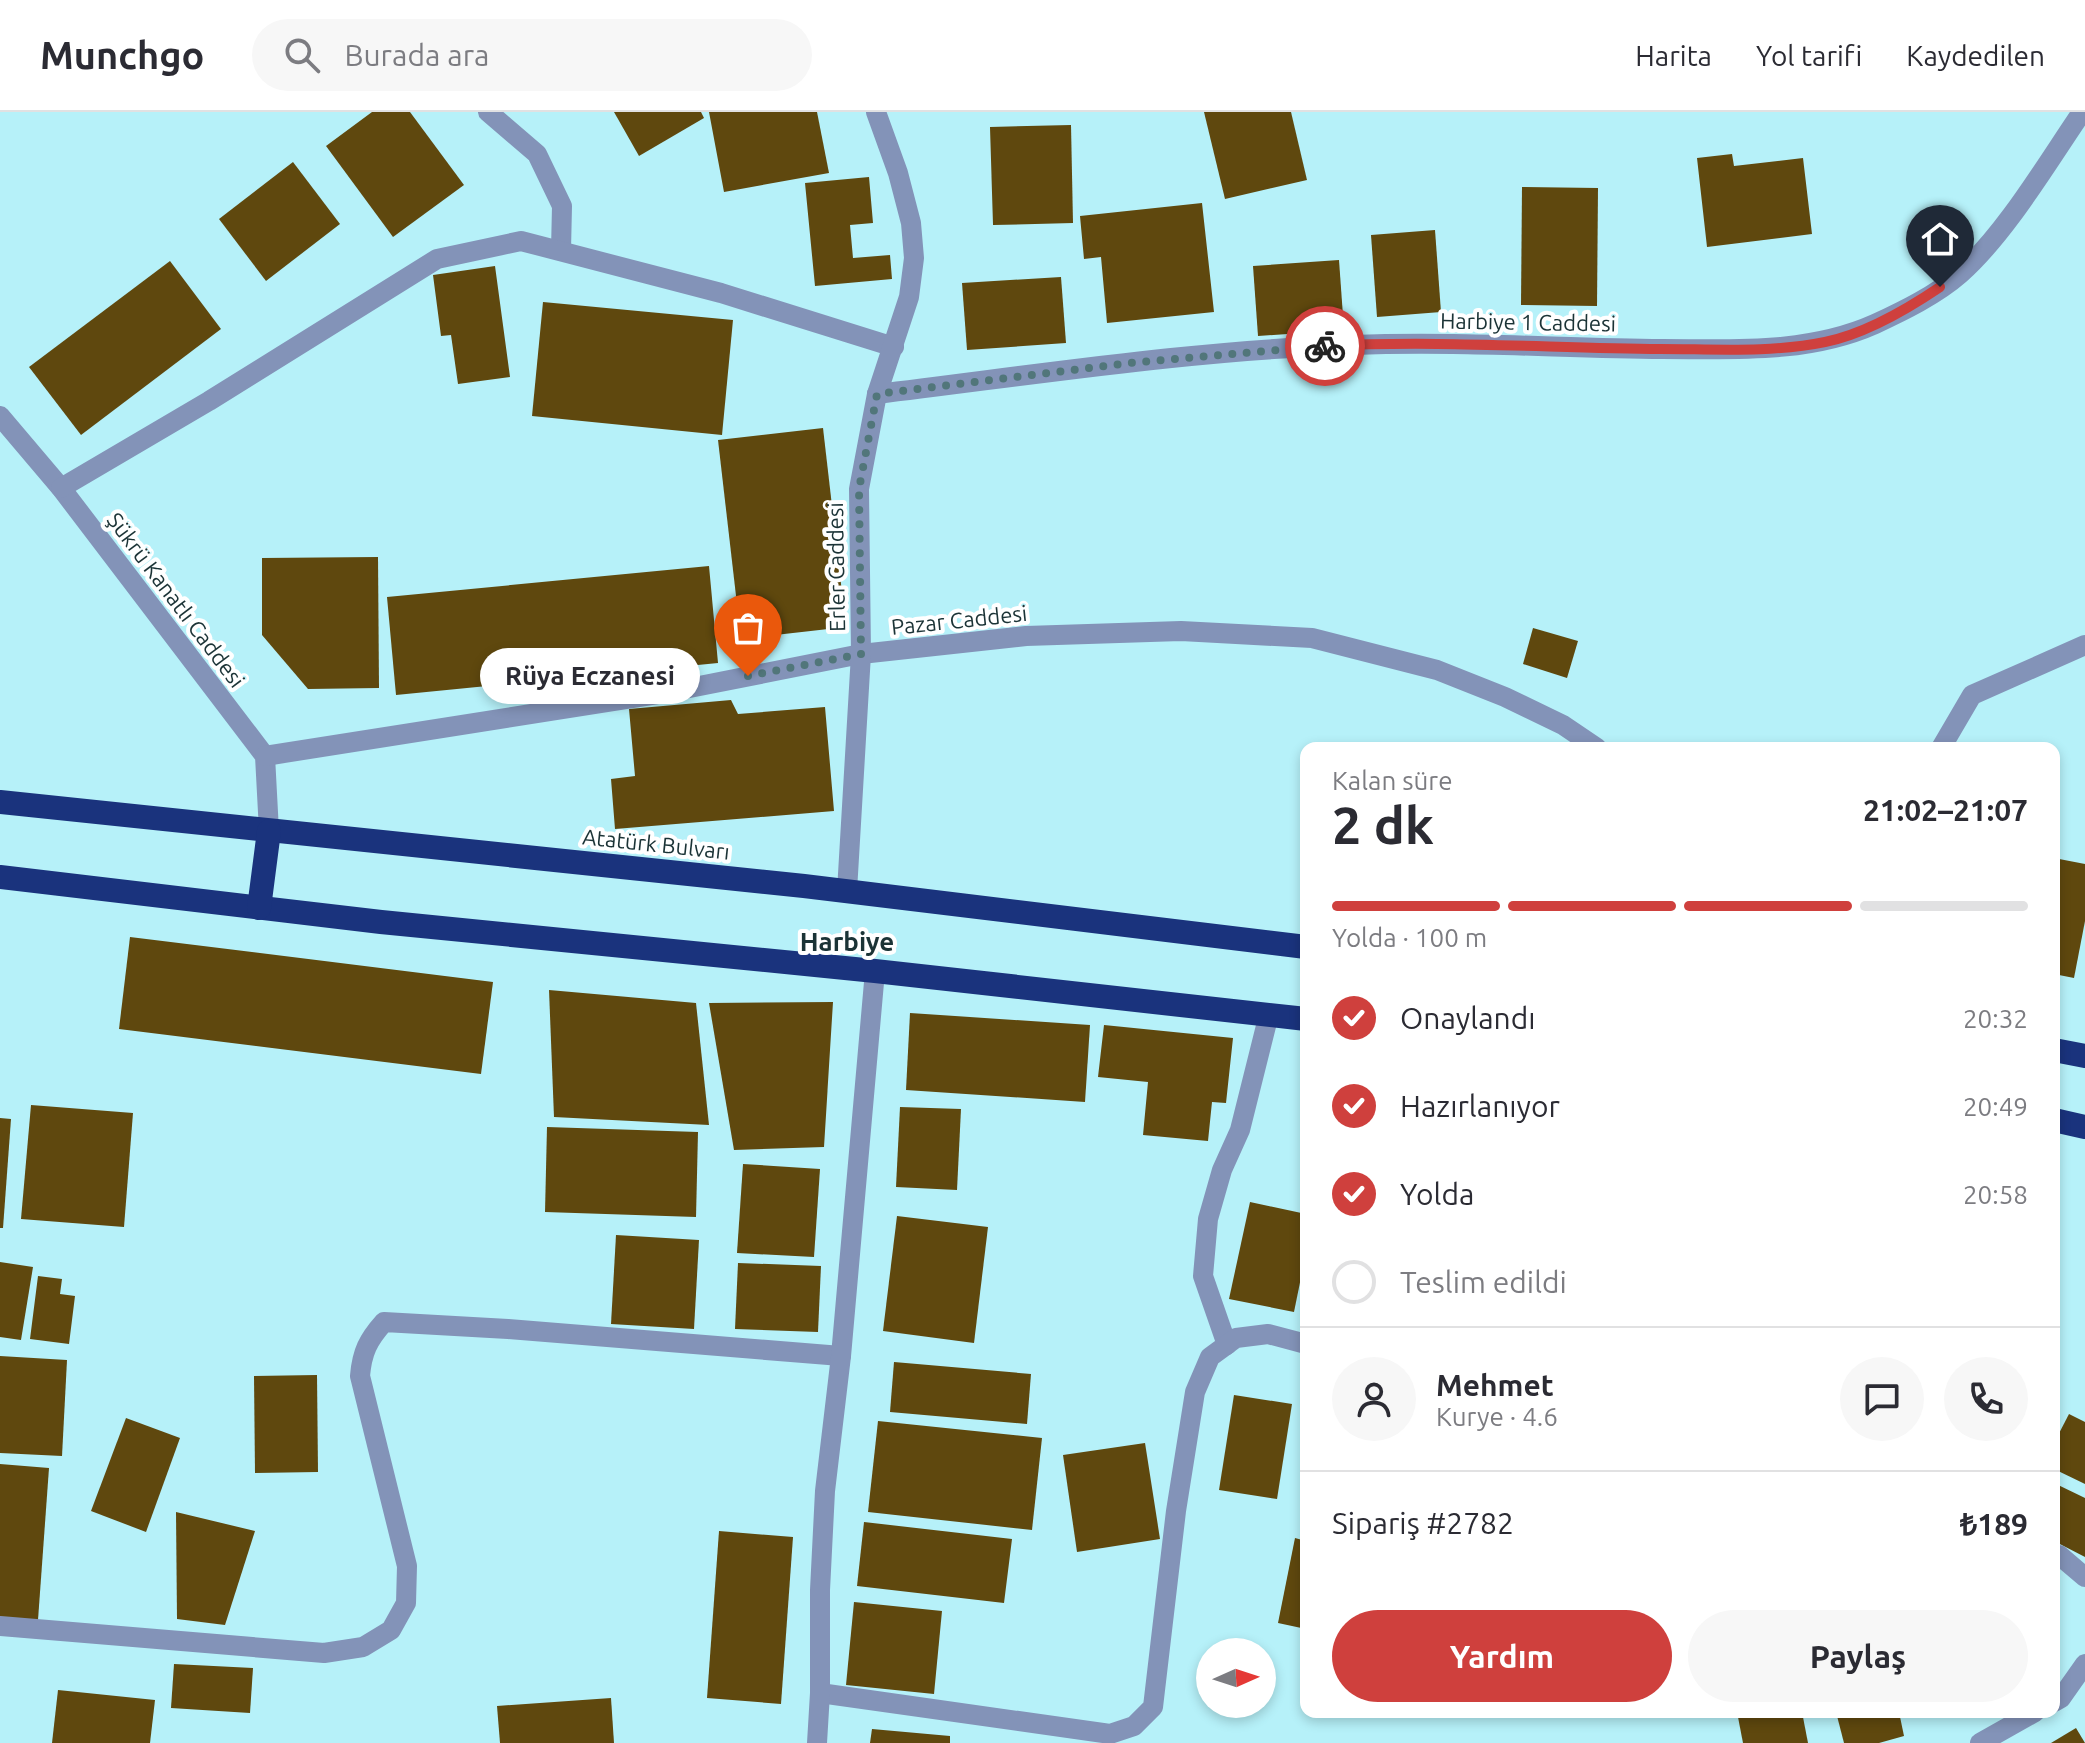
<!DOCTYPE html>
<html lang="tr">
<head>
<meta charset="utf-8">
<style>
	:root { --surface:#fff; --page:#f7f7f7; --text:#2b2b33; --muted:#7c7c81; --line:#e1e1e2; --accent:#cf403d }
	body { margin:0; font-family:Ubuntu,sans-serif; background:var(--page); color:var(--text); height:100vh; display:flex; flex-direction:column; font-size:30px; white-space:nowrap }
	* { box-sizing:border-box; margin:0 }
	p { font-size:26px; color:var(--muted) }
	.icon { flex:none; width:44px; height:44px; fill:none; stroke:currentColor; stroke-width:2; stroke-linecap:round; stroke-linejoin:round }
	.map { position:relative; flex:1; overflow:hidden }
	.panel { position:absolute; left:1300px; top:630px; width:760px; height:976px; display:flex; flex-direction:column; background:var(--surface); border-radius:16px; box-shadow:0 4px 12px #0003 }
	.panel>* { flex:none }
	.needle { width:52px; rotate:87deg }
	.tools { position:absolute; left:1196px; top:1526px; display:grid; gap:16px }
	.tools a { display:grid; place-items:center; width:80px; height:80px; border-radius:50%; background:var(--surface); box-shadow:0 4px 12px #0003; font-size:40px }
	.pin { position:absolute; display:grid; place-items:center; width:68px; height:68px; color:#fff; margin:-82px -34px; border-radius:50% 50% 50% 0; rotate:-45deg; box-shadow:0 0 8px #0007 }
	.pin .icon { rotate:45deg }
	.courier { position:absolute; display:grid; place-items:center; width:80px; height:80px; margin:-40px; border:6px solid #cf403d; border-radius:50%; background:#fff; color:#222; box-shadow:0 2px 10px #0007 }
	.bubble { position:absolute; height:56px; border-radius:28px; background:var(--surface); box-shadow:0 4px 12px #0003; font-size:26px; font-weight:700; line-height:56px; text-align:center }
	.summary em { font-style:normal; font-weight:700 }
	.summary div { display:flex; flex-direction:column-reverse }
	.summary { display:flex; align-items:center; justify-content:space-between; height:136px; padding:0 32px }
	h1 { font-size:52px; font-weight:700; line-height:60px }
	.bar { display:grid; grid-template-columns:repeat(4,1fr); gap:12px 8px; align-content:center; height:96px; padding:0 32px }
	.bar i { height:10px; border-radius:6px; background:var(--line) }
	.bar .on { background:var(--accent) }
	.bar p { grid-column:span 4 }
	.line { display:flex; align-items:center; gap:20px; padding:0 32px; border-top:2px solid var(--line) }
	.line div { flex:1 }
	.round { display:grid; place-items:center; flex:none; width:84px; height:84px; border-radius:42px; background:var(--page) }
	ol { padding:0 32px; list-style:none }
	li { display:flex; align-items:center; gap:24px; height:88px }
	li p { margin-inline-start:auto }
	li .icon { padding:8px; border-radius:50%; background:var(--accent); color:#fff; stroke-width:4 }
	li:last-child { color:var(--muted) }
	li i { width:44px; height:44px; border:4px solid var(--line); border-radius:50% }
	.primary-button { display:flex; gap:16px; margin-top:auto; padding:16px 32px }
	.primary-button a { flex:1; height:92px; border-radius:48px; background:var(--accent); color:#fff; font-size:32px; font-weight:700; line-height:92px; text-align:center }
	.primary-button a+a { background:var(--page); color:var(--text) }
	header { display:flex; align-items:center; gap:48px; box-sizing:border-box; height:112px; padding:0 40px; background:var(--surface); border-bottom:2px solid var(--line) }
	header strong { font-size:38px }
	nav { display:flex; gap:44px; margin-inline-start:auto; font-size:28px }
	.search { width:560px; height:72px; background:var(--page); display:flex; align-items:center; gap:20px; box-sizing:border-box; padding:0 28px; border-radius:44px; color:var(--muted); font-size:30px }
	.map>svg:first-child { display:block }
	.building { fill:#5f480e }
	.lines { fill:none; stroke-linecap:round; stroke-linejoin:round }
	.minor { stroke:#8393b8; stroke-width:20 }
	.highway { stroke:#1a337d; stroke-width:24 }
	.done { stroke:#51767a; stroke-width:8; stroke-dasharray:0 14.4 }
	.route { stroke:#cf403d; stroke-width:10 }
	.labels { text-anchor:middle; stroke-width:8; stroke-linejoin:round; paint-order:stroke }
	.street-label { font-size:22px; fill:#1b3336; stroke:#fff }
	.quarter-label { font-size:26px; font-weight:bold; fill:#1b3336; stroke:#fff }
</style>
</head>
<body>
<header>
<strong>Munchgo</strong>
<div class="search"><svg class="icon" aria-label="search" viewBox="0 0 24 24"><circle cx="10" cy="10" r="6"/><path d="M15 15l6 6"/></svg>Burada ara</div>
<nav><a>Harita</a><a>Yol tarifi</a><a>Kaydedilen</a></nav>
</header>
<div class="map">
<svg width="2085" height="1631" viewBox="0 0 2085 1631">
	<rect width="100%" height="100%" fill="#b6f1f9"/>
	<g class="building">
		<polygon points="372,0 410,0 464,73 393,125 326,34"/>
		<polygon points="614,0 701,0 704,6 639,44"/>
		<polygon points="709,0 817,0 829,61 724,80"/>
		<polygon points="1204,0 1291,0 1307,68 1225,87"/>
		<polygon points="1071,13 1073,111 993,113 990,15"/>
		<polygon points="1732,42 1734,54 1803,46 1812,122 1707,135 1697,46"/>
		<polygon points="293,50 340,112 266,169 219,107"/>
		<polygon points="869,65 873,111 850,113 853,146 890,143 892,167 815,174 805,71"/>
		<polygon points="1522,75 1598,76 1597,194 1521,193"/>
		<polygon points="1202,91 1214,200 1107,211 1101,145 1084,147 1080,104"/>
		<polygon points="1435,118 1441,200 1377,205 1371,123"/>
		<polygon points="1339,148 1344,218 1258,224 1253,154"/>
		<polygon points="170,149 221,217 81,323 29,255"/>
		<polygon points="495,154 510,265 458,272 451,223 441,224 433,163"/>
		<polygon points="1061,165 1066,231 967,238 962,171"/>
		<polygon points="543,190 733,208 722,323 532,304"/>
		<polygon points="823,316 846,515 741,527 718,328"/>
		<polygon points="378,445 379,576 308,577 262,523 262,446"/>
		<polygon points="709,454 718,551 396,583 387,485"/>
		<polygon points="1533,516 1578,529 1567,566 1523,552"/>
		<polygon points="731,588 738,602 825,595 834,699 615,717 611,667 635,664 629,597"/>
		<polygon points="2054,746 2085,752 2085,809 2074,866 2054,862"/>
		<polygon points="130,825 493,870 481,962 119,917"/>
		<polygon points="549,878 696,891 709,1013 554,1005"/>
		<polygon points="833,890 824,1035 734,1038 709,891"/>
		<polygon points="910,901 1090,913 1085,990 906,978"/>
		<polygon points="1104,913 1233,926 1226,991 1212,990 1208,1029 1143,1023 1148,970 1098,965"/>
		<polygon points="31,993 133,1001 124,1115 21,1107"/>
		<polygon points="900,995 961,997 957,1078 896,1075"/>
		<polygon points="0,1006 11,1007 3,1116 0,1116"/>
		<polygon points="547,1015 698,1020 696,1105 545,1100"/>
		<polygon points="743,1052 820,1057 814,1145 737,1141"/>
		<polygon points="1250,1090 1306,1102 1306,1141 1294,1200 1229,1187"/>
		<polygon points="897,1104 988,1115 974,1231 883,1219"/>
		<polygon points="616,1123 699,1128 694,1217 611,1212"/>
		<polygon points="0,1150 33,1155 21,1228 0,1225"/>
		<polygon points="738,1151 821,1154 818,1220 735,1217"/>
		<polygon points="38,1164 62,1167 60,1182 75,1184 69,1232 30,1227"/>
		<polygon points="0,1244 67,1248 62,1344 0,1341"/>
		<polygon points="894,1250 1031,1262 1027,1312 890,1300"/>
		<polygon points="317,1263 318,1360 255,1361 254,1264"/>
		<polygon points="1234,1283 1292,1292 1277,1387 1219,1378"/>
		<polygon points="2069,1302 2085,1310 2085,1372 2054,1357 2054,1331"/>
		<polygon points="126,1306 180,1326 146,1420 91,1399"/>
		<polygon points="878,1309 1042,1326 1032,1418 868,1400"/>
		<polygon points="1145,1331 1160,1427 1077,1440 1063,1343"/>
		<polygon points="0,1352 49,1356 38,1508 0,1505"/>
		<polygon points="2054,1371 2085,1386 2085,1445 2054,1429"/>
		<polygon points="176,1400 255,1419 225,1513 177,1507"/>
		<polygon points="864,1410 1012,1427 1004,1491 857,1474"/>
		<polygon points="719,1419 793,1425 781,1592 707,1586"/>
		<polygon points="1295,1426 1306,1429 1306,1517 1278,1511"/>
		<polygon points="854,1490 942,1499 934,1582 846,1573"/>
		<polygon points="174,1552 253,1556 250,1601 171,1596"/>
		<polygon points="58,1578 155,1588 150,1631 52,1631"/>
		<polygon points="611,1586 614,1631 500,1631 497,1594"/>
		<polygon points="1737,1600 1802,1600 1808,1631 1743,1631"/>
		<polygon points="1836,1600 1899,1600 1904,1624 1879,1631 1844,1631"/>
		<polygon points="2076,1616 2085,1631 2051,1631"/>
		<polygon points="872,1617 950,1624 950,1631 870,1631"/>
	</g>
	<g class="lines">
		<g class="minor">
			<polyline points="488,0 537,42 562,94 561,138"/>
			<path d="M877,282C1035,263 1194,238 1353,233C1456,229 1559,236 1662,237C1733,237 1808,242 1875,212C1903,199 1936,183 1960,162C2006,121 2047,51 2082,0"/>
			<polyline points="0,304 61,376 265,644 269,719"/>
			<polyline points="61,376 209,289 437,147 521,129 721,181 894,235"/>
			<polyline points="1941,636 1972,583 2085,533"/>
			<polyline points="265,644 664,581 861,542 1026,524 1181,519 1312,526 1437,558 1505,585 1563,613 1597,636"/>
			<polyline points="847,779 861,542 859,377 877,282 909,185 914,146 911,111 898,61 876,0"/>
			<polyline points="1227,1233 1203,1164 1208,1107 1222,1058 1240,1018 1269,902"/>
			<polyline points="2054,1442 2059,1443 2085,1465"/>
			<path d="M0,1514L324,1541L363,1535L391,1518L406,1491L407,1454L360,1264C362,1240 368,1228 384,1210L508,1217L841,1244"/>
			<polyline points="820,1581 1110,1622 1134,1614 1153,1595 1176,1399 1195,1280 1210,1245 1236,1226 1268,1222 1306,1232"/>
			<polyline points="2054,1590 2061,1586 2085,1552"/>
			<polyline points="817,1631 820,1581 820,1478 825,1379 841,1244 875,859"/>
			<polyline points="1980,1631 2035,1600"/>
		</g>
		<g class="highway">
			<polyline points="0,690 804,774 1306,835"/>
			<polyline points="0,765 381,810 875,859 1306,907"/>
			<polyline points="259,796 269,719"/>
			<polyline points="2054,938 2085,944"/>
			<polyline points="2054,1008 2085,1015"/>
		</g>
	</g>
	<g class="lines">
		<polyline class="done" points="748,564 861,542 859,377 877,282 1130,251 1325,234"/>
		<path class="route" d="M1325,234C1437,228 1549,236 1660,237C1715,237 1771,241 1825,230C1865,222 1906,198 1940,175"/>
	</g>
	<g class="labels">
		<g class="street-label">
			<text transform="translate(1528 210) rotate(1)" y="8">Harbiye 1 Caddesi</text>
			<text transform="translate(836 455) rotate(-91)" y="8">Erler Caddesi</text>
			<text transform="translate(176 488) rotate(53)" y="8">Şükrü Kanatlı Caddesi</text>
			<text transform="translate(959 508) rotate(-6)" y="8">Pazar Caddesi</text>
			<text transform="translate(656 732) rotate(6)" y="8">Atatürk Bulvarı</text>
		</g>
		<g class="quarter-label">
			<text x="847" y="839">Harbiye</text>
		</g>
	</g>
</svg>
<div class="tools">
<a><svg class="needle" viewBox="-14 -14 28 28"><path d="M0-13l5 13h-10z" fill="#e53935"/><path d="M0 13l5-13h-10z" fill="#7c7c81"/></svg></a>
</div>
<div class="pin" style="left:748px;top:564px;background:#ea580c"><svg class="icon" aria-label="bag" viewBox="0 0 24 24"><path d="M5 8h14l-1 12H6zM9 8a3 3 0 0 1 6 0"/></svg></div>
<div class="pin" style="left:1940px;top:175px;background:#1f2937"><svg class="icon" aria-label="home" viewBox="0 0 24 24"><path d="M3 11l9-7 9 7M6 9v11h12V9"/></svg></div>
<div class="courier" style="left:1325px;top:234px"><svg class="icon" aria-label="bike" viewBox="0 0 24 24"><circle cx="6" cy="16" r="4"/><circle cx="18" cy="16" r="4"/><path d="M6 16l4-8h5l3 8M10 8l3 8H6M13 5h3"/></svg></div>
<div class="bubble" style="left:480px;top:536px;width:220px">Rüya Eczanesi</div>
<section class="panel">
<div class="summary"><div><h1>2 dk</h1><p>Kalan süre</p></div><em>21:02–21:07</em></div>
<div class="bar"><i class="on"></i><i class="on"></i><i class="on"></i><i></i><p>Yolda · 100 m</p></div>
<ol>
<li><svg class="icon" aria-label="check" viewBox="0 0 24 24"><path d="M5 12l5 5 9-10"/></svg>Onaylandı<p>20:32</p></li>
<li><svg class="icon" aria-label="check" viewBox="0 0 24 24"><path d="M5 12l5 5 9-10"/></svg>Hazırlanıyor<p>20:49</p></li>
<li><svg class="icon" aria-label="check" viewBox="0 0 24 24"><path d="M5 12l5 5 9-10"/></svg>Yolda<p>20:58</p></li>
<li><i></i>Teslim edildi</li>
</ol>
<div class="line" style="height:144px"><a class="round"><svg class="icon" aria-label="person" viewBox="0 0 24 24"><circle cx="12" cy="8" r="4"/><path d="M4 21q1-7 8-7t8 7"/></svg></a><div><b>Mehmet</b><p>Kurye · 4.6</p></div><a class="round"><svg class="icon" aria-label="chat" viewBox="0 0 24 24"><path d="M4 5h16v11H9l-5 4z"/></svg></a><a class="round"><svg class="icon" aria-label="phone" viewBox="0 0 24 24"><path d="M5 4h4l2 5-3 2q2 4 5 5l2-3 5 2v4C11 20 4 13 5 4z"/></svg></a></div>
<div class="line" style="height:104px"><div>Sipariş #2782</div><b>₺189</b></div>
<div class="primary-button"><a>Yardım</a><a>Paylaş</a></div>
</section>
</div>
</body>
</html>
